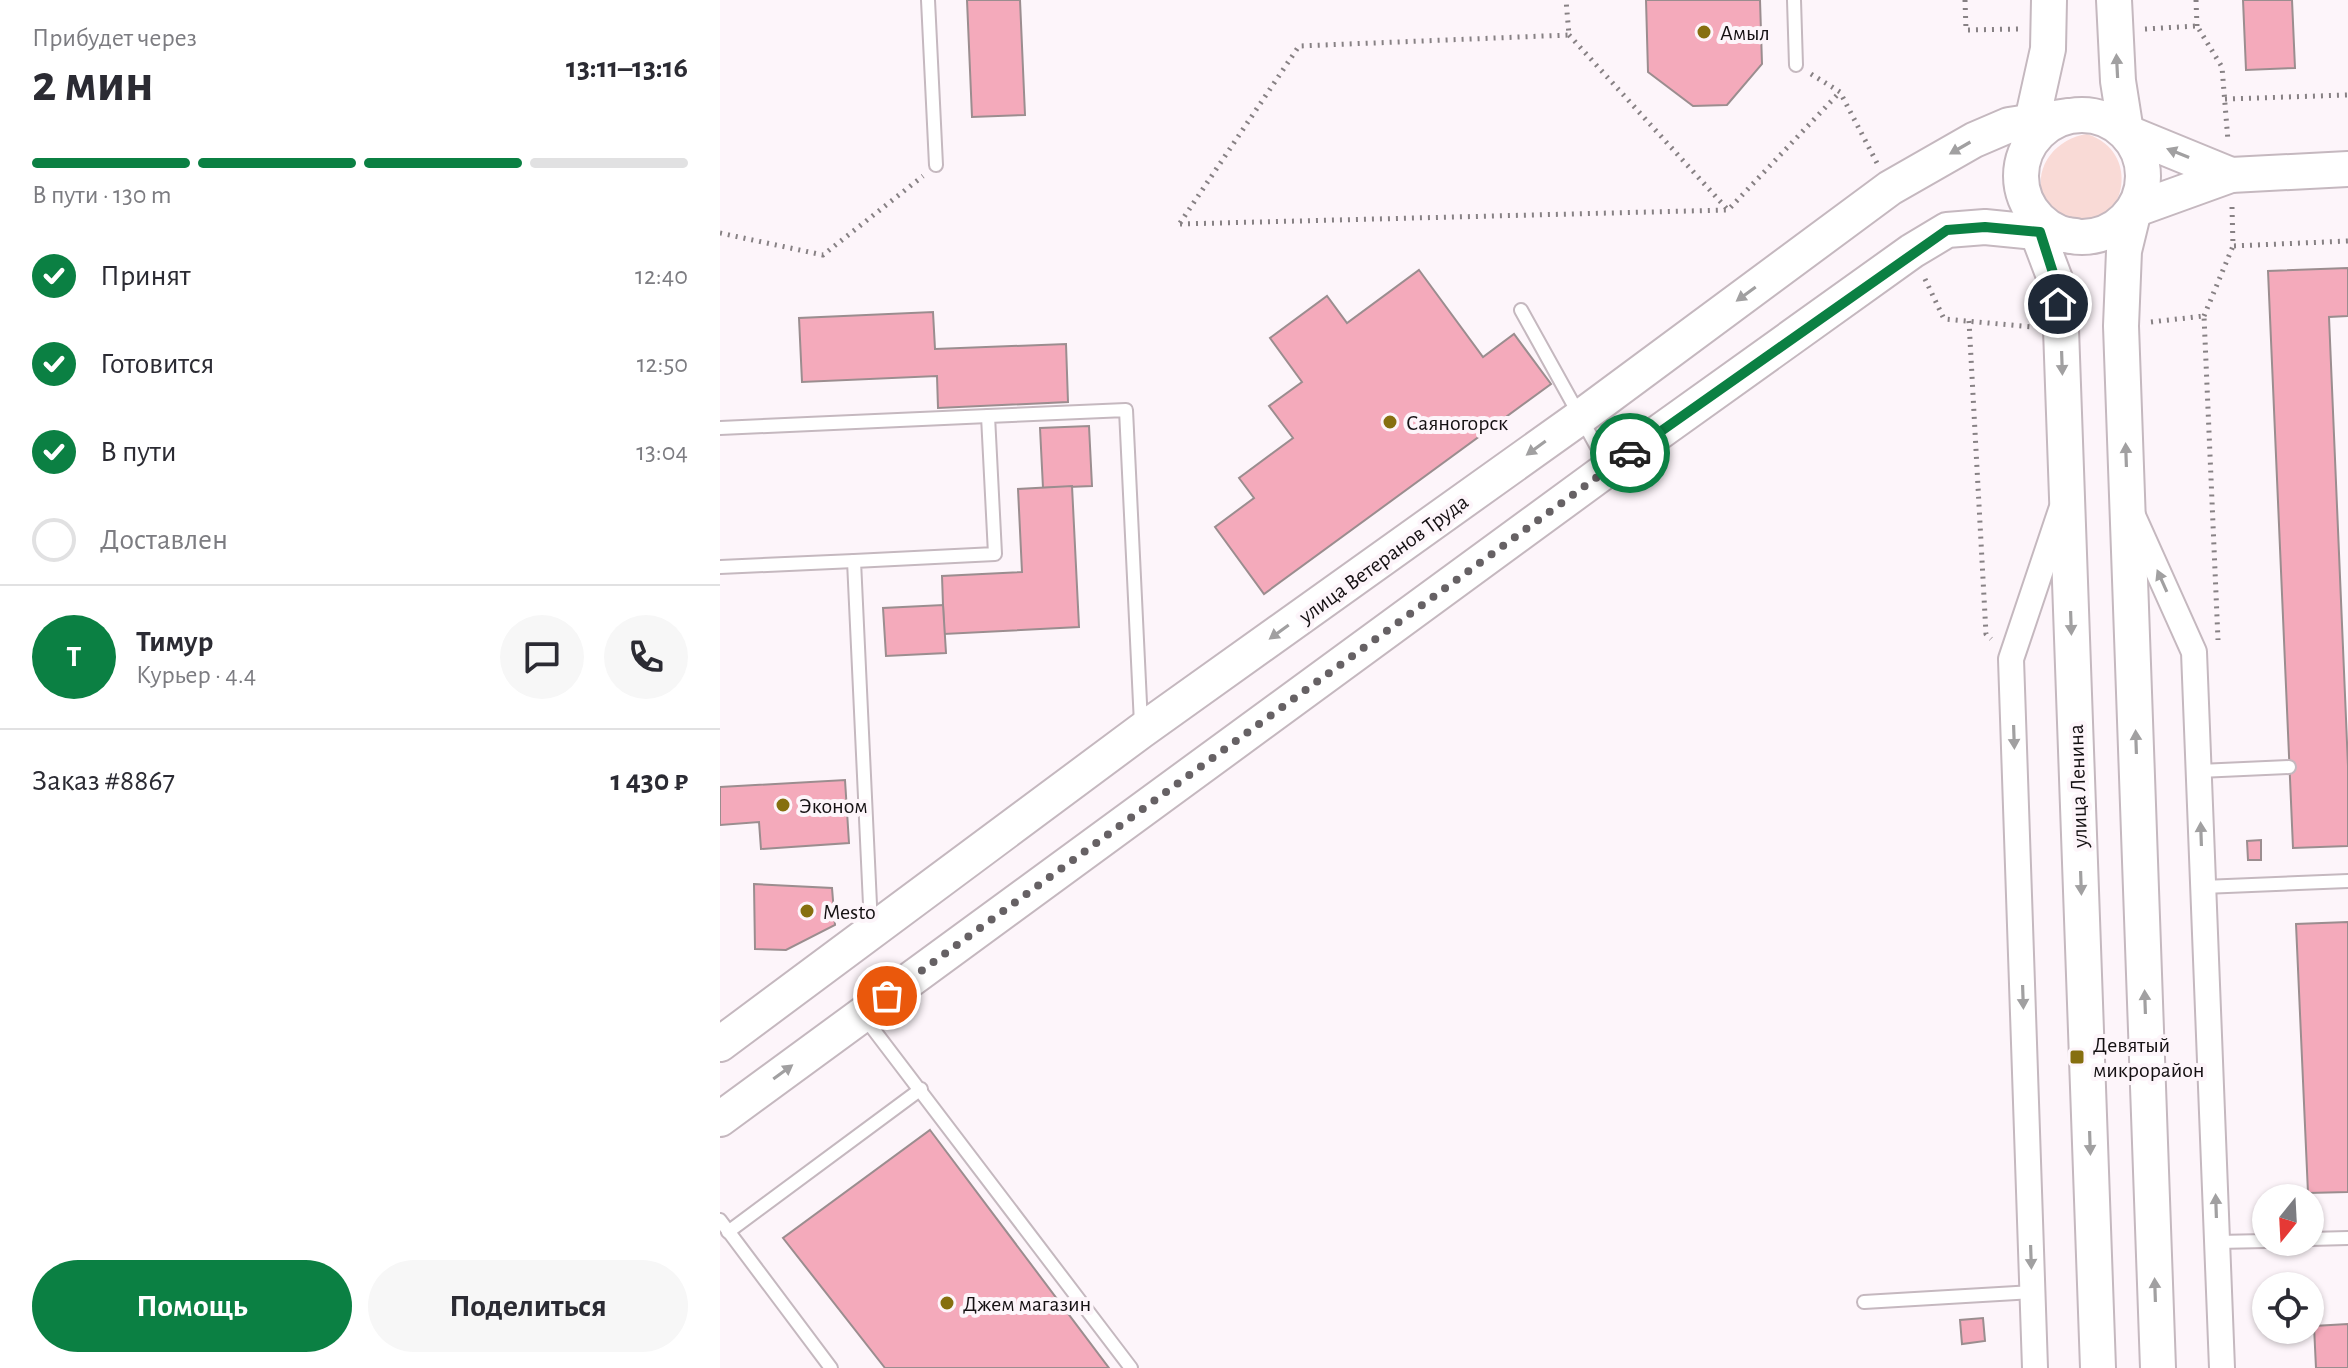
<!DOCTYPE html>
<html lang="ru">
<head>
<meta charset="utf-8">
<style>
	:root { --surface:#fff; --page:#f7f7f7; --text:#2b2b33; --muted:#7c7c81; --line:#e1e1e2; --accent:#0b8043 }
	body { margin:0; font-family:"Alegreya Sans",sans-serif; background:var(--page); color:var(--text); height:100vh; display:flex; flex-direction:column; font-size:30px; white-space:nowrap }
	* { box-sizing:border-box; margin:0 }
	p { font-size:26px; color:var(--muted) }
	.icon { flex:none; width:44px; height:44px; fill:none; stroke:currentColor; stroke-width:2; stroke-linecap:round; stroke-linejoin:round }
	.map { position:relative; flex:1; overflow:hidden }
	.details { display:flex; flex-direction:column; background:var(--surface); width:720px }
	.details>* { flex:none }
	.needle { width:52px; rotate:198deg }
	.controls { position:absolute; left:1532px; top:1184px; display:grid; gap:16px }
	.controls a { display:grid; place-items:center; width:72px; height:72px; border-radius:50%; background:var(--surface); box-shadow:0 2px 6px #0004; font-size:40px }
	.pin { position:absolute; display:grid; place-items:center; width:68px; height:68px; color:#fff; margin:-34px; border:4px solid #fff; border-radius:50%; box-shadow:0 2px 8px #0007 }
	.courier { position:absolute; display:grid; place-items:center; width:80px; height:80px; margin:-40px; border:6px solid #0b8043; border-radius:50%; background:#fff; color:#222; box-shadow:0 2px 10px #0007 }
	.overview em { font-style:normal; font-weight:700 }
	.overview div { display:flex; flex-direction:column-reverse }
	.overview { display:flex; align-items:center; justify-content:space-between; height:136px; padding:0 32px }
	h1 { font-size:52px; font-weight:700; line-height:60px }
	.bar { display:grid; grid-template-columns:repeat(4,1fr); gap:12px 8px; align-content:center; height:96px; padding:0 32px }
	.bar i { height:10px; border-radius:6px; background:var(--line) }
	.bar .active { background:var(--accent) }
	.bar p { grid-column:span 4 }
	.line { display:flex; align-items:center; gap:20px; padding:0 32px; border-top:2px solid var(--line) }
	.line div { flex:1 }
	.round { display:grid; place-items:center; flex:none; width:84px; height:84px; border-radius:42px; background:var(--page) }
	ol { padding:0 32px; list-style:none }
	li { display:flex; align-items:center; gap:24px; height:88px }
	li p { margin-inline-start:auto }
	li .icon { padding:8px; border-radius:50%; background:var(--accent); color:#fff; stroke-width:4 }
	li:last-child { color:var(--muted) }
	li i { width:44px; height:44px; border:4px solid var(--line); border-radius:50% }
	.button { display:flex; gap:16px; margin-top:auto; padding:16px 32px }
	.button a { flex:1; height:92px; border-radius:48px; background:var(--accent); color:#fff; font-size:32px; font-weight:700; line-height:92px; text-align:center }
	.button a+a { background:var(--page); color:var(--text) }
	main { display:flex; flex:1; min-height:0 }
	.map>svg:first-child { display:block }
	.green { fill:#f9dad6 }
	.building { fill:#f4aabb; stroke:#9b8d8f; stroke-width:2 }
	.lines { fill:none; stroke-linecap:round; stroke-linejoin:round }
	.lane-casing { stroke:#c5b8bf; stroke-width:16 }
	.street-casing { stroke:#c5b8bf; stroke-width:28 }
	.secondary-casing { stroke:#c5b8bf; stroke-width:38 }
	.path { stroke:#878184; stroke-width:5; stroke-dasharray:2 6; stroke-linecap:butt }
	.lane { stroke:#fff; stroke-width:12 }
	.street { stroke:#fff; stroke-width:24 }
	.secondary { stroke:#fff; stroke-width:34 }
	.oneway { fill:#a1a0a1 }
	.done { stroke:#666164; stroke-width:8; stroke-dasharray:0 14.4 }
	.route { stroke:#0b8043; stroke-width:10 }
	.poi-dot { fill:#866f0f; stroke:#fdf5fa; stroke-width:3 }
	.labels { text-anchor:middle; stroke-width:8; stroke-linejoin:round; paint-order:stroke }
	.poi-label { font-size:22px; fill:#151113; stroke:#fdf5fa; text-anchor:start }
	.street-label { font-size:22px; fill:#151113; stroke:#fdf5fa }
</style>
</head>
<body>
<main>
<section class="details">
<div class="overview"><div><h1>2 мин</h1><p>Прибудет через</p></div><em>13:11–13:16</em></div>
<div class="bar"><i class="active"></i><i class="active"></i><i class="active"></i><i></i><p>В пути · 130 m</p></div>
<ol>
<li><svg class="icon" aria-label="check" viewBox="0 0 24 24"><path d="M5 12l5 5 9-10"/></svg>Принят<p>12:40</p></li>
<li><svg class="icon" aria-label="check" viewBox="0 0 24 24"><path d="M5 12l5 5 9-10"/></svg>Готовится<p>12:50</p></li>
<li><svg class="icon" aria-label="check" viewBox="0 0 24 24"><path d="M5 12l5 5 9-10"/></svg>В пути<p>13:04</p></li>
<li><i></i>Доставлен</li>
</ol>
<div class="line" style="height:144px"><b class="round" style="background:var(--accent);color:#fff">Т</b><div><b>Тимур</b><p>Курьер · 4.4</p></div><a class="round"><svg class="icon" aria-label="chat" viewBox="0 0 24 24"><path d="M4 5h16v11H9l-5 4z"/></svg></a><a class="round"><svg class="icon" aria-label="phone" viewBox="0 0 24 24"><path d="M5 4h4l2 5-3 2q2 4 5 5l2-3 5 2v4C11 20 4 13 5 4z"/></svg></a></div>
<div class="line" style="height:104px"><div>Заказ #8867</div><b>1 430 ₽</b></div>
<div class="button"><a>Помощь</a><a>Поделиться</a></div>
</section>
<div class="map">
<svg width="1628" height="1368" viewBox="0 0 1628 1368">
	<rect width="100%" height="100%" fill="#fdf5fa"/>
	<path class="green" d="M1367,134C1428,154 1400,240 1349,220C1338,216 1327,207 1323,196C1313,165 1338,138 1367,134Z"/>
	<g class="building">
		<polygon points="247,0 300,0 305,115 252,117"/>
		<polygon points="926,0 1040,0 1042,64 1007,105 973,106 928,72"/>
		<polygon points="1523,0 1572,0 1575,68 1526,70"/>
		<polygon points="1628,268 1628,316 1609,317 1628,766 1628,846 1573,848 1548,271"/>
		<polygon points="699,270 763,357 794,334 831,384 544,594 495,527 534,498 519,478 573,438 549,406 582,382 550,338 607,296 627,323"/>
		<polygon points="213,312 215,349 346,344 348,402 218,408 217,376 82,382 79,318"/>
		<polygon points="369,426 372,486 323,488 320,428"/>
		<polygon points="352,486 359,627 224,634 222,576 302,572 298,489"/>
		<polygon points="223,605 226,653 166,656 163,608"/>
		<polygon points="125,780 129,843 41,849 39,822 0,825 0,787"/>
		<polygon points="1541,840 1541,860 1528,860 1527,841"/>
		<polygon points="34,884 112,888 115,925 66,950 35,949"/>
		<polygon points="1628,922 1628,1192 1588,1193 1576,924"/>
		<polygon points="210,1130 389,1368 165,1368 63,1238"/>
		<polygon points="1263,1318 1265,1341 1242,1344 1240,1320"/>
		<polygon points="1628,1324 1628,1368 1596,1368 1594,1326"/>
	</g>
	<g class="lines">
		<defs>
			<g id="lane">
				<polyline points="208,0 216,165"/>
				<polyline points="1074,0 1076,65"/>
				<polyline points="801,310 887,465"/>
				<polyline points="0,428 268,416"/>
				<polyline points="0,567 134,561"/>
				<polyline points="1479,771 1569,767"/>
				<polyline points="1483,887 1628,881"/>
				<polyline points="151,926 134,561 275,554 268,416 406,410 421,724"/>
				<polyline points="144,1017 411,1368"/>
				<polyline points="0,1220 111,1368"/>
				<polyline points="8,1232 201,1089"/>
				<polyline points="1590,1239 1628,1238"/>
				<polyline points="1497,1242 1546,1241"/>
				<polyline points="1144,1302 1313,1292"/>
			</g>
			<g id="street">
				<polyline points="1413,516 1474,652 1502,1368"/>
				<polyline points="1315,1368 1291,659 1341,510"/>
			</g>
			<g id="secondary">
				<polyline points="1394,0 1398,81 1406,132"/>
				<circle cx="1362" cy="176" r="61"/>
				<polyline points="1406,132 1511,175"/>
				<polyline points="1308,139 1328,49 1329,0"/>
				<polyline points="1414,210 1404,251 1401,326 1438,1368"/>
				<polyline points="1414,210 1511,175 1628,169"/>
				<polyline points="1311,216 1335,279 1341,329 1378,1368"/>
				<polyline points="0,1044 421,731 862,416 1170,188 1254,140 1289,125 1348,116"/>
				<polyline points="0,1119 889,468 1192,251 1227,230 1265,227 1355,236"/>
			</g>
		</defs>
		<use href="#lane" class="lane-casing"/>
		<use href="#street" class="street-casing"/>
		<use href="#secondary" class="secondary-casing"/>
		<g class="path">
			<polyline points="1245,0 1246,30 1299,29"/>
			<polyline points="1476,0 1477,26"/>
			<polyline points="1425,29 1477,26 1502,67 1508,141"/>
			<polyline points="849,35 1008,210"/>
			<polyline points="1091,74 1120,92 1157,163"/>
			<polyline points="1505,99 1628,95"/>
			<polyline points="1512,207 1513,246 1628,241"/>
			<polyline points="460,223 579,46 849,35 846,0"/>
			<polyline points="460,224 1008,210 1120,92"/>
			<polyline points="0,233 103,255 203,176"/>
			<polyline points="1205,279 1224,319 1313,327"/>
			<polyline points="1484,316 1513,246"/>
			<polyline points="1249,321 1266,634 1271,639"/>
			<polyline points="1431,322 1484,316 1498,640"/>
		</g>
		<use href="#lane" class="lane"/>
		<use href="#street" class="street"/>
		<use href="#secondary" class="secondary"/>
	</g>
	<defs><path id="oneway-solid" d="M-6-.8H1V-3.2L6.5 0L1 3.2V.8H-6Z" transform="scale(2)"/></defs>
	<g class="oneway">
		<use href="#oneway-solid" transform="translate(1397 66) rotate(-93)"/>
		<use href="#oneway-solid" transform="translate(1240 148) rotate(150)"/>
		<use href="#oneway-solid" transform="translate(1458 153) rotate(-158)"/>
		<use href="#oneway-solid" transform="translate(1026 294) rotate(144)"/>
		<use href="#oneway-solid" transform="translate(1342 363) rotate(88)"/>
		<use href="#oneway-solid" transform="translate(816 448) rotate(144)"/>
		<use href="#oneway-solid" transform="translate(1406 455) rotate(-92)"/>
		<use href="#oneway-solid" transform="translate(1442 581) rotate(-114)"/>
		<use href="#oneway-solid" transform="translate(1351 623) rotate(88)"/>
		<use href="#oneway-solid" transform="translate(559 632) rotate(144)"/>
		<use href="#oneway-solid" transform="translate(1294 737) rotate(88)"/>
		<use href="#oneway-solid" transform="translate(1416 742) rotate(-92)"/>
		<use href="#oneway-solid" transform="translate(1481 834) rotate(-92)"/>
		<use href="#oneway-solid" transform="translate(1361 883) rotate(88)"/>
		<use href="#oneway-solid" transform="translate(1303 997) rotate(88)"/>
		<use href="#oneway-solid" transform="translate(1425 1002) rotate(-92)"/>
		<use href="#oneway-solid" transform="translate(63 1072) rotate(-36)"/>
		<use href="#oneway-solid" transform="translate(1370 1143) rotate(88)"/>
		<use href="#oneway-solid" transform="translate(1496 1206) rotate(-92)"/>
		<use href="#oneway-solid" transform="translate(1311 1257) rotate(88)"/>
		<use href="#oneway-solid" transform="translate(1435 1290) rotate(-92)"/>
	</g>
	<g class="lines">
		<polyline class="done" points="167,996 910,453"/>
		<polyline class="route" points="910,453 1227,230 1265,227 1320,232 1335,279 1338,304"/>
	</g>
	<g class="poi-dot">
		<circle cx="984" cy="32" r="8"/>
		<circle cx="670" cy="422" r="8"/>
		<circle cx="63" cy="805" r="8"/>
		<circle cx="87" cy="911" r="8"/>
		<rect x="1349" y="1049" width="16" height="16" rx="4"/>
		<circle cx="227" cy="1303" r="8"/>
	</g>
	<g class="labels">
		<g class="poi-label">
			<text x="1000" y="40">Амыл</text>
			<text x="686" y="430">Саяногорск</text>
			<text x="79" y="813">Эконом</text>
			<text x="103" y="919">Mesto</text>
			<text x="1373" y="1052">Девятый<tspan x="1373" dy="25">микрорайон</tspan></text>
			<text x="243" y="1311">Джем магазин</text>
		</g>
		<g class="street-label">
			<text transform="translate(663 558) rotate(-36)" y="8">улица Ветеранов Труда</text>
			<text transform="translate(1357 786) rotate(-92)" y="8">улица Ленина</text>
		</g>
	</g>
</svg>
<div class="controls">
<a><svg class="needle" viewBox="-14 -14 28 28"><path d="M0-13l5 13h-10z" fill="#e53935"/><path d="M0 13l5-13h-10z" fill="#7c7c81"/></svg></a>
<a><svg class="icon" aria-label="locate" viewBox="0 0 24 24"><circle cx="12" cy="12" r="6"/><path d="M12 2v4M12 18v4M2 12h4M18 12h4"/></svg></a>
</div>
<div class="pin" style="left:167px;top:996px;background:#ea580c"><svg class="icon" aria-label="bag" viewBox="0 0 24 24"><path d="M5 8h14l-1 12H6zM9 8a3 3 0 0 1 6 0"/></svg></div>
<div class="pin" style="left:1338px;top:304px;background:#1f2937"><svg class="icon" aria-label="home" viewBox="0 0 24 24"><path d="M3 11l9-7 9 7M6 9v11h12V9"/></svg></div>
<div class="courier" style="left:910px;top:453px"><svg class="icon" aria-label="car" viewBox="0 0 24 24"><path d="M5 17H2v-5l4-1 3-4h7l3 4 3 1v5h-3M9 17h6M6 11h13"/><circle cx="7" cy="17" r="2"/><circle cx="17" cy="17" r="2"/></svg></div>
</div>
</main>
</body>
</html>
